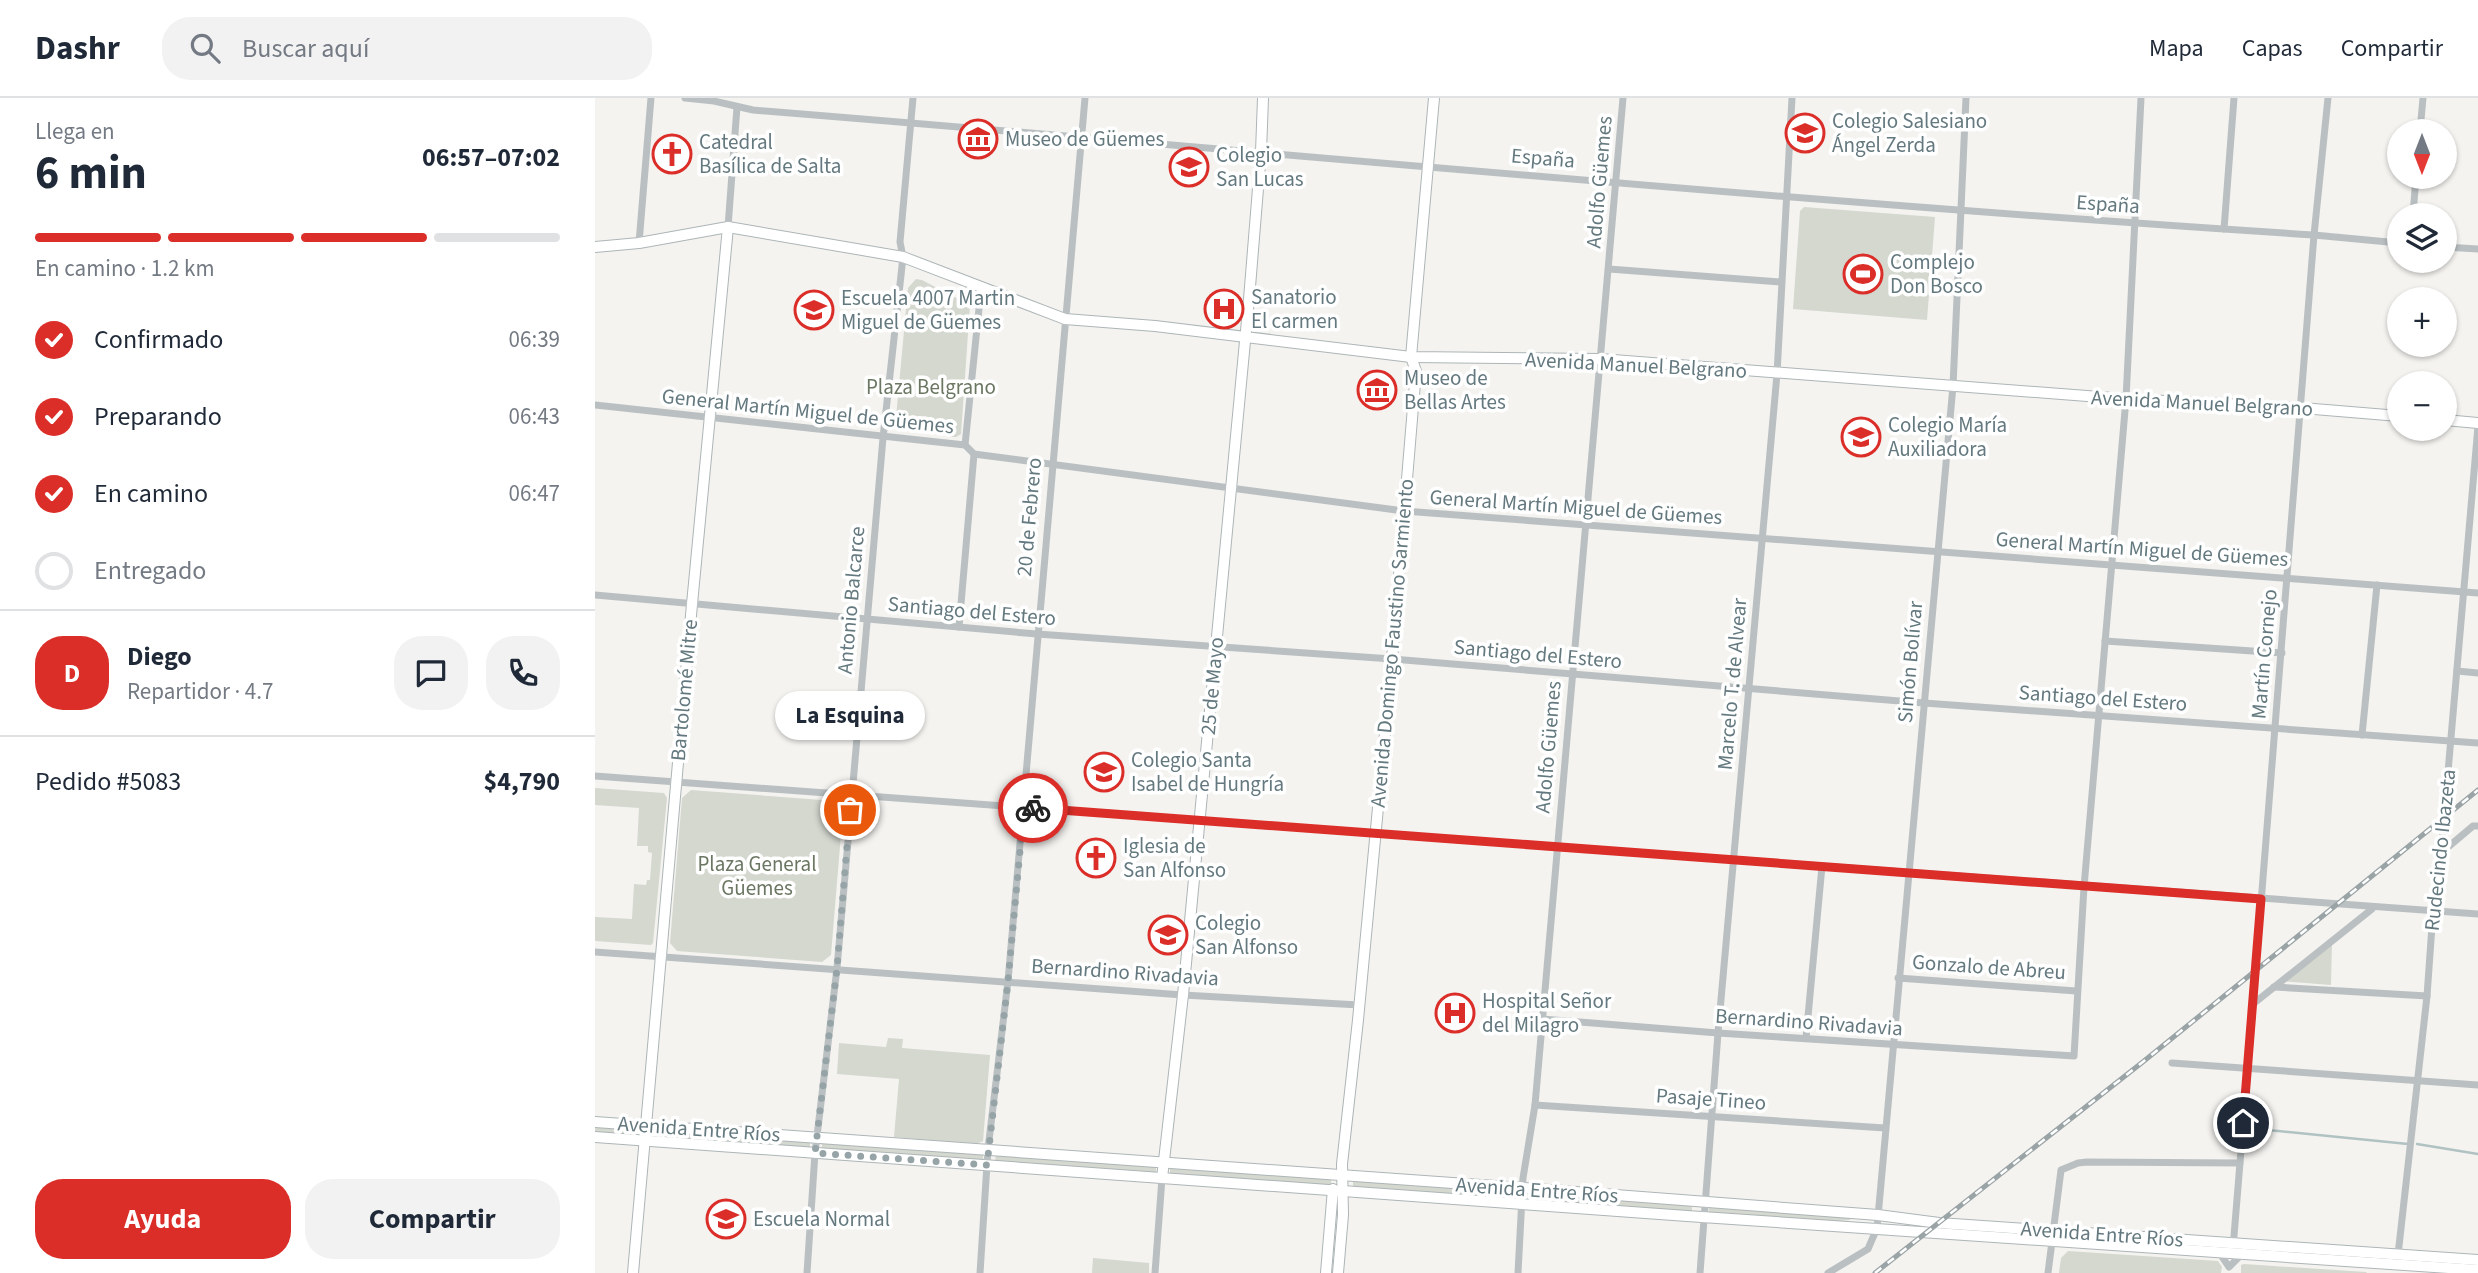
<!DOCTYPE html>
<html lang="es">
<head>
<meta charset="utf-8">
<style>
	:root { --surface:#fff; --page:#f2f2f3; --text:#1f2937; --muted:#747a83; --line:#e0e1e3; --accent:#db2e29 }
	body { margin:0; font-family:"Source Sans 3",sans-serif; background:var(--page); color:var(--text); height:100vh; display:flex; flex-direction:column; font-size:26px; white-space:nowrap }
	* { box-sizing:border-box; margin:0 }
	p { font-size:23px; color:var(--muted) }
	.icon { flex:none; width:38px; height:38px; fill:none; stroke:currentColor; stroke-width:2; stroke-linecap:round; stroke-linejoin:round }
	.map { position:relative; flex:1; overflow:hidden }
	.side { display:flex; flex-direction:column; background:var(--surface); width:595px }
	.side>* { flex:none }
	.needle { width:46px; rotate:180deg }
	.tools { position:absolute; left:1792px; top:21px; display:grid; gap:14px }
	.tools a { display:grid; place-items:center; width:70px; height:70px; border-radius:50%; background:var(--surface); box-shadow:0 2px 5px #0004; font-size:35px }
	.pin { position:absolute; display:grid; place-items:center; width:60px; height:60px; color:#fff; margin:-30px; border:4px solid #fff; border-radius:50%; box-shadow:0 2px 7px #0007 }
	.courier { position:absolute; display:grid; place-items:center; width:70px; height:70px; margin:-35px; border:5px solid #db2e29; border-radius:50%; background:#fff; color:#222; box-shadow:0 2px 9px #0007 }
	.bubble { position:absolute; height:49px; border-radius:24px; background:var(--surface); box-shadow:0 2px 5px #0004; font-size:23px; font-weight:700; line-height:49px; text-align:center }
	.head em { font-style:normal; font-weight:700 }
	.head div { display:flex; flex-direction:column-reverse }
	.head { display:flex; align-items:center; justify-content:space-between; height:119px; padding:0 35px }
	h1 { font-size:46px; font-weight:700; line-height:52px }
	.bar { display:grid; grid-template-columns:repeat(4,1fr); gap:10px 7px; align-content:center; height:84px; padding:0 35px }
	.bar i { height:9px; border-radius:5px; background:var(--line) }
	.bar .selected { background:var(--accent) }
	.bar p { grid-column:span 4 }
	.line { display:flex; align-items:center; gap:18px; padding:0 35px; border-top:2px solid var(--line) }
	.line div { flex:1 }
	.round { display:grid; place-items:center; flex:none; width:74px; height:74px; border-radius:28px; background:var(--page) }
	ol { padding:0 35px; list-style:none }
	li { display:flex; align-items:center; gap:21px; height:77px }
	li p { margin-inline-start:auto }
	li .icon { padding:7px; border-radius:50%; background:var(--accent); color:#fff; stroke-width:4 }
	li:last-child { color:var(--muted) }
	li i { width:38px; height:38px; border:4px solid var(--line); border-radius:50% }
	.cta { display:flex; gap:14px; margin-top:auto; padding:14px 35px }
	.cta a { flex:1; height:80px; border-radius:28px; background:var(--accent); color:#fff; font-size:28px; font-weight:700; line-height:80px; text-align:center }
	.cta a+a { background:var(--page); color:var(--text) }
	header { display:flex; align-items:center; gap:42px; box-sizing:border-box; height:98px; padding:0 35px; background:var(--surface); border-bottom:2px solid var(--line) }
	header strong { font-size:33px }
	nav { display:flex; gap:38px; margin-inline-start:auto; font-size:24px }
	.search { width:490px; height:63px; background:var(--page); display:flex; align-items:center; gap:18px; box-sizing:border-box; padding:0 24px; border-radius:28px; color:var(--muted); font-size:26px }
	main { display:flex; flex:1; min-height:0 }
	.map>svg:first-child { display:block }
	.green { fill:#d4d8cf }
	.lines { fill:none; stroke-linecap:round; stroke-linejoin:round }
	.stream { stroke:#b1c2c3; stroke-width:2.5 }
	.secondary-casing { stroke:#adb5b7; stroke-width:12 }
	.street { stroke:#bac0c2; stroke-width:7 }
	.secondary { stroke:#fff; stroke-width:10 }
	.rail-casing { stroke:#9aa4a6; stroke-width:5 }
	.rail { stroke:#fff; stroke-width:2.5; stroke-dasharray:8; stroke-linecap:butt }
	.done { stroke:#96a4a7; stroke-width:7; stroke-dasharray:0 12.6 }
	.route { stroke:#db2e29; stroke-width:9 }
	.labels { text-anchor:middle; stroke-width:7; stroke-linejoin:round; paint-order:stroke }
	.poi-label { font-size:21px; fill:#64797f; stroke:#fff; text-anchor:start }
	.street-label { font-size:21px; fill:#64797f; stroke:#fff }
	.park-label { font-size:21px; fill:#6b7762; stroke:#fff }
</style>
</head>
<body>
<header>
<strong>Dashr</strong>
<div class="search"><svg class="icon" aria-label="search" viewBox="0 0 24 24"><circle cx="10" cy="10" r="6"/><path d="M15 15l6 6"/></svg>Buscar aquí</div>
<nav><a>Mapa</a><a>Capas</a><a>Compartir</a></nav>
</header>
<main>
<section class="side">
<div class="head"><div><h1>6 min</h1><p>Llega en</p></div><em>06:57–07:02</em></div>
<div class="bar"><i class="selected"></i><i class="selected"></i><i class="selected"></i><i></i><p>En camino · 1.2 km</p></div>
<ol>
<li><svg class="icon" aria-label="check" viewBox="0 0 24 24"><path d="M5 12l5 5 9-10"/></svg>Confirmado<p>06:39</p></li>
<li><svg class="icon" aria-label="check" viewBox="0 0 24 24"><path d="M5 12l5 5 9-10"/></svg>Preparando<p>06:43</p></li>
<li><svg class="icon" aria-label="check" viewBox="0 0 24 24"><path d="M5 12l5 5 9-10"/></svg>En camino<p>06:47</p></li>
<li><i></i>Entregado</li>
</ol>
<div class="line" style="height:126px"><b class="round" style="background:var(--accent);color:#fff">D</b><div><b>Diego</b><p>Repartidor · 4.7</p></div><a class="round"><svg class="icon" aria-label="chat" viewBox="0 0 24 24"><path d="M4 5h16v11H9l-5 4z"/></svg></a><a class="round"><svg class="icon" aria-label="phone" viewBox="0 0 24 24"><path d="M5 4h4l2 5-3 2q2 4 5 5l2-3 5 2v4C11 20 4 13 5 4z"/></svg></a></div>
<div class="line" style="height:91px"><div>Pedido #5083</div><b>$4,790</b></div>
<div class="cta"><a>Ayuda</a><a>Compartir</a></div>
</section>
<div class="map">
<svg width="1883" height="1175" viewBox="0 0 1883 1175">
	<rect width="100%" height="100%" fill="#f4f3f0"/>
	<g class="green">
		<polygon points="1209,109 1340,119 1332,222 1198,211 1205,113"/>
		<polygon points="321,181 327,182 375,207 366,336 361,339 357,339 353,334 300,330 313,190"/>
		<polygon points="0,690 69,695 72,700 58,845 56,847 0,843 0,819 37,821 39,786 51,787 52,782 55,782 57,755 53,754 53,748 42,748 44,710 0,707"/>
		<polygon points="96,692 240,703 248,712 236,857 227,864 82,853 75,845 87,700"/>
		<polygon points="1737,844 1736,887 1686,883"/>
		<polygon points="293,940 308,941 307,950 395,957 388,1043 381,1046 299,1039 304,981 242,976 244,945 291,949"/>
		<polygon points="0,1028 41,1030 40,1037 0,1034"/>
		<polygon points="54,1032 215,1043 215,1050 54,1039"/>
		<polygon points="227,1044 388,1055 388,1062 227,1051"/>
		<polygon points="401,1056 561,1068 561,1074 400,1063"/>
		<polygon points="575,1069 736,1081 736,1087 575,1076"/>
		<polygon points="758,1083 919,1094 919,1101 758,1089"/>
		<polygon points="936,1096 1097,1107 1097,1114 936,1102"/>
		<polygon points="1114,1108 1255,1119 1255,1122 1242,1123 1114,1115"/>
		<polygon points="1473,1153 1623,1163 1627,1169 1626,1175 1464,1175 1466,1160"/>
		<polygon points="498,1160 554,1165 554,1175 497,1175"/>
		<polygon points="1649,1166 1771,1174 1772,1175 1646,1175 1646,1167"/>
	</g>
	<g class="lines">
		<g class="stream">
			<polyline points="1653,1030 1813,1046"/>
			<polyline points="1822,1046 1883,1056"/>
		</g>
		<defs>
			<g id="secondary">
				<polyline points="0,149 44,145 133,129 308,159 470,221 560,228 816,259 1005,261 1531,301 1707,310 1804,318"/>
				<polyline points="1850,322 1883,325"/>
				<polyline points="0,1024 928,1090 1283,1117 1344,1125 1883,1162"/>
				<polyline points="0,1039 1092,1118 1883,1172"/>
				<polyline points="567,1080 588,897 654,201 666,54 668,0"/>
				<polyline points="38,1175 97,506 133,129"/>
				<polyline points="731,1175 738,1091"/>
				<polyline points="743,1175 748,1117 747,1066 763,922 797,561 821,273 816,259 839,0"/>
			</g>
		</defs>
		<use href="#secondary" class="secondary-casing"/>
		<g class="street">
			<path d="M90,0L119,3L158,12C679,54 1198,104 1719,137L1804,145"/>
			<polyline points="1825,33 1828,0"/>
			<polyline points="1818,117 1821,79"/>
			<polyline points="133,129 142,9"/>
			<polyline points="1629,131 1639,0"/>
			<polyline points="44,145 56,0"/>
			<polyline points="1850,149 1883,151"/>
			<polyline points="1014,171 1186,184"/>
			<polyline points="0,307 370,347 379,356 809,413 1883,495"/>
			<polyline points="370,347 386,191"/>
			<polyline points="0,497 442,536 797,561 1329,605 1883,645"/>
			<polyline points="364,529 379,356"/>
			<polyline points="1510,543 1687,555"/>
			<polyline points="1862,573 1883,575"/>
			<polyline points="1767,637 1782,487"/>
			<polyline points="0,678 1883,816"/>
			<polyline points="1846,755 1878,728 1883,728"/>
			<polyline points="0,854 588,897 764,907"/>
			<polyline points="1303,880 1481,893"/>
			<polyline points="1679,889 1832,898"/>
			<polyline points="1658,906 1719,137 1733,0"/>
			<polyline points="947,921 1123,935 1479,958 1489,789 1531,301 1546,0"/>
			<polyline points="1211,940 1227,768"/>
			<polyline points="1577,965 1883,987"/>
			<polyline points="940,1007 1290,1030"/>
			<polyline points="1638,1150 1658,906 1777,811"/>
			<polyline points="1624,1154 1634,1169 1647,1156"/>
			<polyline points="1803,1157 1832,898 1838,814 1846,755 1883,328"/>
			<polyline points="212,1175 220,1055 242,870 288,340 308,159 305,144 318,0"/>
			<polyline points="385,1175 393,1051 413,883 490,0"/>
			<polyline points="560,1175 567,1080"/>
			<polyline points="923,1175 928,1080 940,1007 1028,0"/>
			<polyline points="1105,1175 1123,935 1182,276 1197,0"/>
			<polyline points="1233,1175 1273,1151 1282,1130 1358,288 1371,0"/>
			<polyline points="1453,1175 1466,1072 1483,1065 1492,1064 1645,1065"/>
		</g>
		<use href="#secondary" class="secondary"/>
		<defs>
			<polyline id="rail" points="1280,1175 1549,963 1883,692"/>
		</defs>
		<use href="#rail" class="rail-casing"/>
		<use href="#rail" class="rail"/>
	</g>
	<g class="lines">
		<polyline class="done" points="255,712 242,870 220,1055 392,1067 413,883 429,709 438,710"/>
		<polyline class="route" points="438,710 1666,801 1648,1025"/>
	</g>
	<defs>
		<symbol id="school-ring" viewBox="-11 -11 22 22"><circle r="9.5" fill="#fff" stroke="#db2e29" stroke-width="1.5"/><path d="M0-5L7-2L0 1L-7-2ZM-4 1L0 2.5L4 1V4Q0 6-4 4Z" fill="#db2e29"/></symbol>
		<symbol id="museum-ring" viewBox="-11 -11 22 22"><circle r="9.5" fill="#fff" stroke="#db2e29" stroke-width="1.5"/><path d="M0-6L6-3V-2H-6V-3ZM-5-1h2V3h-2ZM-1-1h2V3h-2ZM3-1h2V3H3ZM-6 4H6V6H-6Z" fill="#db2e29"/></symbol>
		<symbol id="church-ring" viewBox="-11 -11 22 22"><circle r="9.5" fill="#fff" stroke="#db2e29" stroke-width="1.5"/><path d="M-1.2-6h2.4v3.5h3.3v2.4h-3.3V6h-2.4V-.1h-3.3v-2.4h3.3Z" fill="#db2e29"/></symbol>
		<symbol id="stadium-ring" viewBox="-11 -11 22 22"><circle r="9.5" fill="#fff" stroke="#db2e29" stroke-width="1.5"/><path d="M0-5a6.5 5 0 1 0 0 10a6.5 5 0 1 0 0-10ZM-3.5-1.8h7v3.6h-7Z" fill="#db2e29"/></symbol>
		<symbol id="hospital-ring" viewBox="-11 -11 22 22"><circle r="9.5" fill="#fff" stroke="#db2e29" stroke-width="1.5"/><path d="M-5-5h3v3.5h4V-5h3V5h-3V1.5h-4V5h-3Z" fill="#db2e29"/></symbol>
	</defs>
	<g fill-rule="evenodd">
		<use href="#school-ring" x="1188" y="13" width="44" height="44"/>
		<use href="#museum-ring" x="361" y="19" width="44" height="44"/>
		<use href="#church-ring" x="55" y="34" width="44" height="44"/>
		<use href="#school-ring" x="572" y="47" width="44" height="44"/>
		<use href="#stadium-ring" x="1246" y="154" width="44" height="44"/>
		<use href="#hospital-ring" x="607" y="189" width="44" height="44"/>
		<use href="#school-ring" x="197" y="190" width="44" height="44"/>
		<use href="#museum-ring" x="760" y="270" width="44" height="44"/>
		<use href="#school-ring" x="1244" y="317" width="44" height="44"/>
		<use href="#school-ring" x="487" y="652" width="44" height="44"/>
		<use href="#church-ring" x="479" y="738" width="44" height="44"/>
		<use href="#school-ring" x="551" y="815" width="44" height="44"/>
		<use href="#hospital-ring" x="838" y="893" width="44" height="44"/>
		<use href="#school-ring" x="109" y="1099" width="44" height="44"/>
	</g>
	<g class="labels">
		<g class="poi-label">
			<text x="1237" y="30">Colegio Salesiano<tspan x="1237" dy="24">Ángel Zerda</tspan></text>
			<text x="410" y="48">Museo de Güemes</text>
			<text x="104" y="51">Catedral<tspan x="104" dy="24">Basílica de Salta</tspan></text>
			<text x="621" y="64">Colegio<tspan x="621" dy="24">San Lucas</tspan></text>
			<text x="1295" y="171">Complejo<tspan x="1295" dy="24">Don Bosco</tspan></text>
			<text x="656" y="206">Sanatorio<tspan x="656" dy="24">El carmen</tspan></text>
			<text x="246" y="207">Escuela 4007 Martin<tspan x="246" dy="24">Miguel de Güemes</tspan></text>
			<text x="809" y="287">Museo de<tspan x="809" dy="24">Bellas Artes</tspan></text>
			<text x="1293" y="334">Colegio María<tspan x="1293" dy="24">Auxiliadora</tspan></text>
			<text x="536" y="669">Colegio Santa<tspan x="536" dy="24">Isabel de Hungría</tspan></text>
			<text x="528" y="755">Iglesia de<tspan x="528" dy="24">San Alfonso</tspan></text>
			<text x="600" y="832">Colegio<tspan x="600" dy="24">San Alfonso</tspan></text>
			<text x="887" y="910">Hospital Señor<tspan x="887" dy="24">del Milagro</tspan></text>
			<text x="158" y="1128">Escuela Normal</text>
		</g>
		<g class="street-label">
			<text transform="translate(948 60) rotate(5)" y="7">España</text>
			<text transform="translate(1004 84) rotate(-85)" y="7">Adolfo Güemes</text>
			<text transform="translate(1513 106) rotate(4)" y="7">España</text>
			<text transform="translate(1041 267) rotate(3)" y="7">Avenida Manuel Belgrano</text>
			<text transform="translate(1607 305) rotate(3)" y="7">Avenida Manuel Belgrano</text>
			<text transform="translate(213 313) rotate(6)" y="7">General Martín Miguel de Güemes</text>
			<text transform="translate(981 409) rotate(4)" y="7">General Martín Miguel de Güemes</text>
			<text transform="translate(434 419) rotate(-85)" y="7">20 de Febrero</text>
			<text transform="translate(1547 451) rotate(4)" y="7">General Martín Miguel de Güemes</text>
			<text transform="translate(256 502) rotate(-85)" y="7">Antonio Balcarce</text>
			<text transform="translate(377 513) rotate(5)" y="7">Santiago del Estero</text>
			<text transform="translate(797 545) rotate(-85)" y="7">Avenida Domingo Faustino Sarmiento</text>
			<text transform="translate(943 556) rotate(5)" y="7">Santiago del Estero</text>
			<text transform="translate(1669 556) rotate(-85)" y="7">Martín Cornejo</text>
			<text transform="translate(1315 564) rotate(-85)" y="7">Simón Bolívar</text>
			<text transform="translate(1137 586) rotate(-85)" y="7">Marcelo T. de Alvear</text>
			<text transform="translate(617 588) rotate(-85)" y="7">25 de Mayo</text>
			<text transform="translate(89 592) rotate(-85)" y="7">Bartolomé Mitre</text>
			<text transform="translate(1508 600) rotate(4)" y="7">Santiago del Estero</text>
			<text transform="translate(953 649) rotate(-85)" y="7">Adolfo Güemes</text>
			<text transform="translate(1845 752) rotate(-84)" y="7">Rudecindo Ibazeta</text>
			<text transform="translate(1394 869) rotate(4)" y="7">Gonzalo de Abreu</text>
			<text transform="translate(530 874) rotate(4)" y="7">Bernardino Rivadavia</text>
			<text transform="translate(1214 924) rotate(4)" y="7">Bernardino Rivadavia</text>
			<text transform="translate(1116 1001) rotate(4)" y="7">Pasaje Tineo</text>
			<text transform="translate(104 1031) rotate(4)" y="7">Avenida Entre Ríos</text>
			<text transform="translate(942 1092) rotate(4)" y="7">Avenida Entre Ríos</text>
			<text transform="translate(1507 1136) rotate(4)" y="7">Avenida Entre Ríos</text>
		</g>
		<g class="park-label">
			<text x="336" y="296">Plaza Belgrano</text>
			<text x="162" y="773">Plaza General<tspan x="162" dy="24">Güemes</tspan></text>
		</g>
	</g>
</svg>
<div class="tools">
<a><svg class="needle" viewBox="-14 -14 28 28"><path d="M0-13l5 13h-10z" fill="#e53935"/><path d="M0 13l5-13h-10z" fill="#747a83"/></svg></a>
<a><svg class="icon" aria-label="layers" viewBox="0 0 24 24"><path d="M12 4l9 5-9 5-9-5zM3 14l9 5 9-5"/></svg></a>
<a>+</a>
<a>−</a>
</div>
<div class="pin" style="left:255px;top:712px;background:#ea580c"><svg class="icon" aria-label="bag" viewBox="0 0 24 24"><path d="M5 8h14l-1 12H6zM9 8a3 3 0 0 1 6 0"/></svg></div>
<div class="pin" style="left:1648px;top:1025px;background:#1f2937"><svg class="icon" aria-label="home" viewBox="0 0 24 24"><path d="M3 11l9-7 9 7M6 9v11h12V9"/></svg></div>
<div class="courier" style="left:438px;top:710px"><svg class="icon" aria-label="bike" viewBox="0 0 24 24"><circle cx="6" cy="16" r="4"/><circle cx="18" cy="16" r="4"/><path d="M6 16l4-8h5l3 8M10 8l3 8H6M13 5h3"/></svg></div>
<div class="bubble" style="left:180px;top:593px;width:150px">La Esquina</div>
</div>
</main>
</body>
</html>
